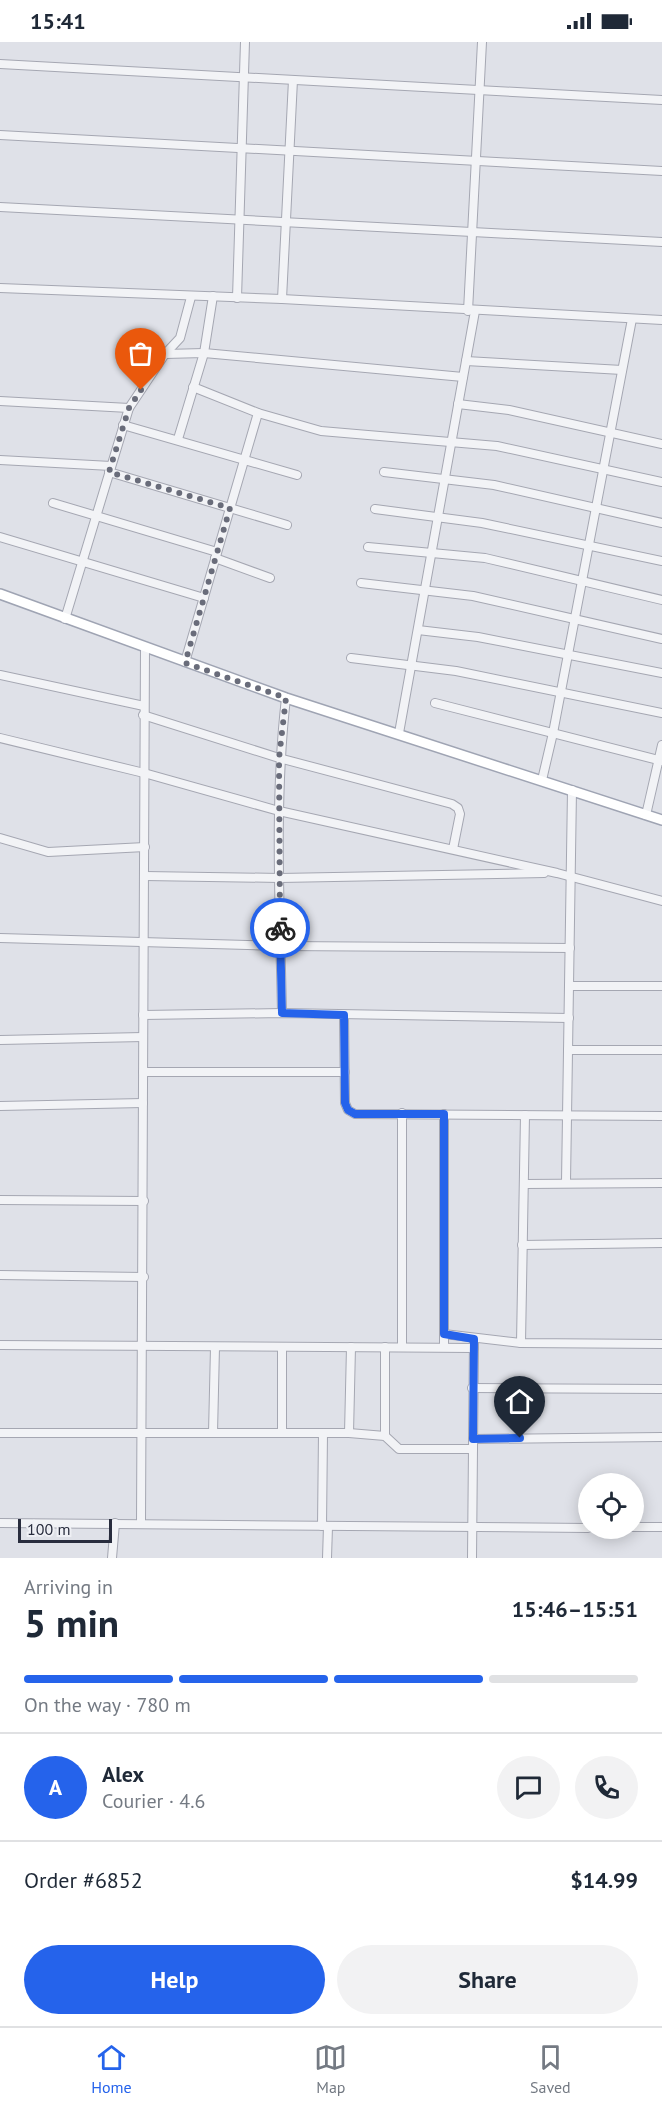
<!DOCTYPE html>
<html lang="en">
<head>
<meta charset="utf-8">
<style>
	:root { --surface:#fff; --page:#f2f2f3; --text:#1f2937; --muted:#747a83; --line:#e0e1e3; --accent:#2563eb }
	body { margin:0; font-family:"PT Sans",sans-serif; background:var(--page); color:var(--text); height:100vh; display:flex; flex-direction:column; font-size:22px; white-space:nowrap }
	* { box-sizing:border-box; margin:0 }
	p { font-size:20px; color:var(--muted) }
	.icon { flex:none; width:33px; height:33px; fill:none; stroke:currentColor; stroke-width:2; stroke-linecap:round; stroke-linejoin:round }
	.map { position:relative; height:1516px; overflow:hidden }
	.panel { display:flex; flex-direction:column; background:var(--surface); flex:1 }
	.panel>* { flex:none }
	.fabs { position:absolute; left:578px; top:1431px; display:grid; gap:12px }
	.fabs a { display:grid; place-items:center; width:66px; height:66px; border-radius:50%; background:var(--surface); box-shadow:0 3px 15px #0003; font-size:30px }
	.scale { position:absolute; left:18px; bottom:15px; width:94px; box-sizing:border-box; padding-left:6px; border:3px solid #292d3e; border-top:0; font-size:16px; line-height:21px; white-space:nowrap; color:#292d3e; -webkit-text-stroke:4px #eff0f5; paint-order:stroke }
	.pin { position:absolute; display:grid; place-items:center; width:51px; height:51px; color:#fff; margin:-62px -26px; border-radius:50% 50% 50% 0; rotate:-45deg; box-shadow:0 0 6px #0007 }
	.pin .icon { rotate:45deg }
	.courier { position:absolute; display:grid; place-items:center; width:60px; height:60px; margin:-30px; border:4px solid #2563eb; border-radius:50%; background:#fff; color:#222; box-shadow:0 2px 8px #0007 }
	.overview em { font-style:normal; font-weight:800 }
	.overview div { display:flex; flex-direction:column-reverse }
	.overview { display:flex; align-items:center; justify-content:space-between; height:102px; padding:0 24px }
	h1 { font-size:39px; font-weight:800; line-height:45px }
	.bar { display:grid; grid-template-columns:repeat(4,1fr); gap:9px 6px; align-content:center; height:72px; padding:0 24px }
	.bar i { height:8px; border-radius:4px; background:var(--line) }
	.bar .active { background:var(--accent) }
	.bar p { grid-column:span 4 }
	.line { display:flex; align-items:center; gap:15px; padding:0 24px; border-top:2px solid var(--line) }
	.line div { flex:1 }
	.round { display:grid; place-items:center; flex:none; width:63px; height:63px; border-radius:32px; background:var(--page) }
	.button { display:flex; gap:12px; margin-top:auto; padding:12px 24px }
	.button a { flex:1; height:69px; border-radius:36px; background:var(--accent); color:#fff; font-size:24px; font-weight:800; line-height:69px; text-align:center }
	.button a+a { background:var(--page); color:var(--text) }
	.status { display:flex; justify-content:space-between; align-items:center; height:42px; padding:0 30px; background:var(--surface); direction:ltr }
	.status svg { height:16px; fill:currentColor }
	.dock { display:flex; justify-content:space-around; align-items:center; height:84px; border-top:2px solid var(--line); background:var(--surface); font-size:16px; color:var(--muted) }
	.dock a { display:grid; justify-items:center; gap:3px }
	.dock .active { color:var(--accent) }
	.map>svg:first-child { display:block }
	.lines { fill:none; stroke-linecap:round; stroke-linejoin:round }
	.minor-casing { stroke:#a5a7b2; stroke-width:10 }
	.major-casing { stroke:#9fa4b3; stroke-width:12 }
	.minor { stroke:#f2f3f6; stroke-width:8 }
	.major { stroke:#fff; stroke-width:9 }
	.done { stroke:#696c7a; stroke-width:6; stroke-dasharray:0 10.8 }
	.route { stroke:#2563eb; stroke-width:8 }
</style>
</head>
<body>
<div class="status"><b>15:41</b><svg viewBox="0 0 49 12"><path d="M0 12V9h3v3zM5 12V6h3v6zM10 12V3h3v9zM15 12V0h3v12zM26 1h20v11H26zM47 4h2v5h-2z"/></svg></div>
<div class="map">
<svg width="662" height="1516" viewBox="0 0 662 1516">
	<rect width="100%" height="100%" fill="#dfe1e8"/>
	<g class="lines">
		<defs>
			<g id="minor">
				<polyline points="0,22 662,58"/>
				<polyline points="0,93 662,129"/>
				<polyline points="0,165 662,200"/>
				<polyline points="0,246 282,257 662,278"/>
				<polyline points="237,256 245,0"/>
				<polyline points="282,257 293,38"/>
				<polyline points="468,269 482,0"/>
				<polyline points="165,312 204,311 463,335"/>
				<polyline points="466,319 622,328"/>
				<polyline points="193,345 258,371 321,389 497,404 662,440"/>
				<polyline points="0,359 129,366"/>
				<polyline points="458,362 509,368 662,402"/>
				<polyline points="123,383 297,433"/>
				<polyline points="178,397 204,311 213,254"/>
				<polyline points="0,418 111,424"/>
				<polyline points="109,430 287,483"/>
				<polyline points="384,430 494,443 662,481"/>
				<polyline points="53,461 217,510"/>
				<polyline points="375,467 482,481 662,519"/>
				<polyline points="0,495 204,556"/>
				<polyline points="368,505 485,516 662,558"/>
				<polyline points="215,516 270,536"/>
				<polyline points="361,541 473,554 662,597"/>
				<polyline points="65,577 129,366 165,312 180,296 191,255"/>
				<polyline points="418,588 478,595 662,631"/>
				<polyline points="351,616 456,629 662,671"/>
				<polyline points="185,620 258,371"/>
				<polyline points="0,633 144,664"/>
				<polyline points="435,661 662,719"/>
				<polyline points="143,673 279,716 452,762 458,766 460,772 453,807"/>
				<polyline points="399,691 475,269"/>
				<polyline points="0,696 144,731 279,769 557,831 662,859"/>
				<polyline points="542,738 553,691 632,277"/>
				<polyline points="646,773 662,703"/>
				<polyline points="0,796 48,810 145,805"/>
				<polyline points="145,834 280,836 544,831"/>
				<polyline points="0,896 281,904 570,906"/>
				<polyline points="569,944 662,944"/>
				<path d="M282,971C280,866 274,761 286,656"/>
				<polyline points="143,973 282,971 569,976"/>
				<polyline points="344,973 345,1061 348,1068 355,1072 662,1074"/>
				<polyline points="0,998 143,995"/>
				<polyline points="568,1008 662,1008"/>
				<polyline points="143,1030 345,1030"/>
				<polyline points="0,1064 143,1061"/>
				<polyline points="566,1140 572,748"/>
				<polyline points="525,1142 662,1141"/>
				<polyline points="0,1158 144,1159"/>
				<polyline points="522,1203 662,1201"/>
				<polyline points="0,1233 144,1235"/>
				<polyline points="444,1292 521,1301 662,1302"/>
				<polyline points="521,1301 525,1073"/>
				<polyline points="0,1303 474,1306"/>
				<polyline points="282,1305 282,1390"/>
				<polyline points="385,1305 385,1394"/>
				<polyline points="402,1305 402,1071"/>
				<polyline points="444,1305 444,1072"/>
				<polyline points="472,1346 662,1347"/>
				<polyline points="0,1391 349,1391 385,1394 399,1407 473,1407"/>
				<polyline points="213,1391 215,1305"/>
				<polyline points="349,1391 351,1305"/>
				<polyline points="473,1397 662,1395"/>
				<polyline points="0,1481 588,1486"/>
				<polyline points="141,1481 145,606"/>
				<polyline points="322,1484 323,1391"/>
				<polyline points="633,1485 662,1485"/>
				<polyline points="112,1516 115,1481"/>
				<polyline points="327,1516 328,1484"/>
				<polyline points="472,1516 474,1297"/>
			</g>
			<polyline id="major" points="0,552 286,656 662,778"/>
		</defs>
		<use href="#minor" class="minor-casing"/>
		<use href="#major" class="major-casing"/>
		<use href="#minor" class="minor"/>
		<use href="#major" class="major"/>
	</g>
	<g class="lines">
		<polyline class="done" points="141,348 129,366 109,430 230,466 185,621 286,656 279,716 280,886"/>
		<polyline class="route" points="280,886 282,971 344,973 345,1061 348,1068 355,1072 444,1072 444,1292 474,1297 473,1397 520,1396"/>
	</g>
</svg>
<div class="fabs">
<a><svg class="icon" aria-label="locate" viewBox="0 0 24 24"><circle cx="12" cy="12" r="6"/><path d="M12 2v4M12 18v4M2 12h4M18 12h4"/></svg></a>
</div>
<div class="scale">100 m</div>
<div class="pin" style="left:141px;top:348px;background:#ea580c"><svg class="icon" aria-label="bag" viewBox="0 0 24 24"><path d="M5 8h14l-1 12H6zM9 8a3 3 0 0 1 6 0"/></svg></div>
<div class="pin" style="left:520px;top:1396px;background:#1f2937"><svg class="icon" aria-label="home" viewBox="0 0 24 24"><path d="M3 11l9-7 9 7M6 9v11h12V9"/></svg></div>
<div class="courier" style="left:280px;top:886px"><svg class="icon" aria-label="bike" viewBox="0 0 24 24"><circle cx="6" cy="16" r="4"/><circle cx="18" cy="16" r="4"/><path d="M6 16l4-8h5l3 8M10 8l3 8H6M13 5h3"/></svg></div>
</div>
<section class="panel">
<div class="overview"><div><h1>5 min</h1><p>Arriving in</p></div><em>15:46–15:51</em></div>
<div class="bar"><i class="active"></i><i class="active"></i><i class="active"></i><i></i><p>On the way · 780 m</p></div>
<div class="line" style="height:108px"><b class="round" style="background:var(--accent);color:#fff">A</b><div><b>Alex</b><p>Courier · 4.6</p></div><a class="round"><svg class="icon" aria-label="chat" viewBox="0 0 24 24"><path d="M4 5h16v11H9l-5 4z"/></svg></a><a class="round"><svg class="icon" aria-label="phone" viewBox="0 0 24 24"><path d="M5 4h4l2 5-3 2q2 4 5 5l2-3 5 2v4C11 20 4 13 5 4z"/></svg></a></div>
<div class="line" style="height:78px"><div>Order #6852</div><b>$14.99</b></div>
<div class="button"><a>Help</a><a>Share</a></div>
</section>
<nav class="dock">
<a class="active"><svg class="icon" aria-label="home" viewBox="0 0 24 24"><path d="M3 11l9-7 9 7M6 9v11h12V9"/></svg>Home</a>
<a><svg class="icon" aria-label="map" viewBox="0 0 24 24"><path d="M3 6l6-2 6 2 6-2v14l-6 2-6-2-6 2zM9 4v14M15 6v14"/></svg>Map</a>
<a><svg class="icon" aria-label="saved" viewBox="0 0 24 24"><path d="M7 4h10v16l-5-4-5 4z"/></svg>Saved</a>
</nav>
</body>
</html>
